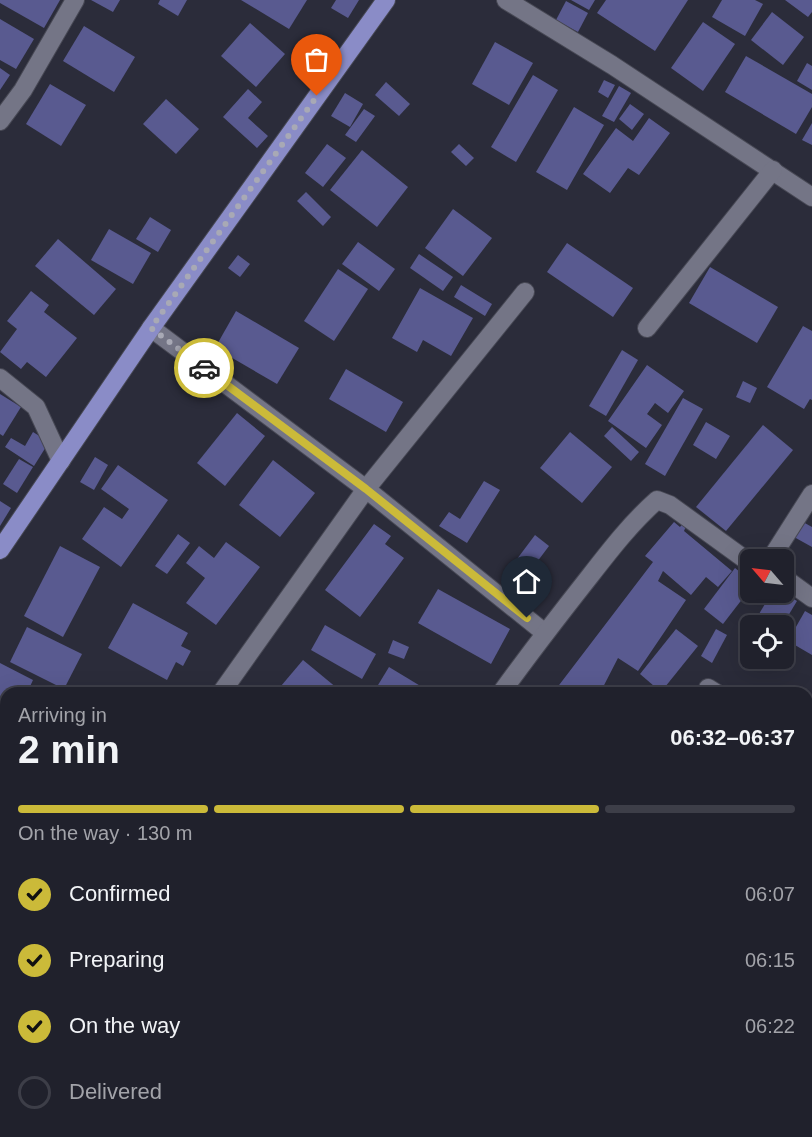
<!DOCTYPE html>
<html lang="en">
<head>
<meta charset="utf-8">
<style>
	:root { --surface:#20212c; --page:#2d2e38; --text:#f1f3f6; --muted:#a2a3a9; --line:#3d3e48; --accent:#cbba39 }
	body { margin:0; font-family:Helvetica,sans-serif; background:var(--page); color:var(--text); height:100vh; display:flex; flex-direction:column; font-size:22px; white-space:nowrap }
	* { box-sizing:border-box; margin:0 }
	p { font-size:20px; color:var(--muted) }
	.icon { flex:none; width:33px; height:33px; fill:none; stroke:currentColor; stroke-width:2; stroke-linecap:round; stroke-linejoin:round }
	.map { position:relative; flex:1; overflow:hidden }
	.sheet { position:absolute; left:0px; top:687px; width:813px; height:450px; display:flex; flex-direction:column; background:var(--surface); border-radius:18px 18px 0 0; box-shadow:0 6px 24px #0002,0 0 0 2px var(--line) }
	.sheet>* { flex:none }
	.needle { width:39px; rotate:298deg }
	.buttons { position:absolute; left:740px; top:549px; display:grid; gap:12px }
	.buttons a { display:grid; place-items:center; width:54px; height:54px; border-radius:9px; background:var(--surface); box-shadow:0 6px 24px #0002,0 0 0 2px var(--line); font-size:30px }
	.pin { position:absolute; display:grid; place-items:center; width:51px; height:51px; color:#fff; margin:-62px -26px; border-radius:50% 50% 50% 0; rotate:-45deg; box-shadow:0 0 6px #0007 }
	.pin .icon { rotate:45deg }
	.courier { position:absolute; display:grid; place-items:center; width:60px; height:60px; margin:-30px; border:4px solid #cbba39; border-radius:50%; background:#fff; color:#222; box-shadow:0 2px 8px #0007 }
	.head em { font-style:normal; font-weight:700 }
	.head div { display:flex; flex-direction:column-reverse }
	.head { display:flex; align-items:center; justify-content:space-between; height:102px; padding:0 18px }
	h1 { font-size:39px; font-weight:700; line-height:45px }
	.bar { display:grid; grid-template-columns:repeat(4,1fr); gap:9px 6px; align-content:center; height:72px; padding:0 18px }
	.bar i { height:8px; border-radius:4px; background:var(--line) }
	.bar .current { background:var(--accent) }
	.bar p { grid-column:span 4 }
	ol { padding:0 18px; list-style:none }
	li { display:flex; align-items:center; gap:18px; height:66px }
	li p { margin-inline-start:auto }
	li .icon { padding:6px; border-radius:50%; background:var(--accent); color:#111; stroke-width:4 }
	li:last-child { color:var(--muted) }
	li i { width:33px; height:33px; border:3px solid var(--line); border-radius:50% }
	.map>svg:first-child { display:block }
	.building { fill:#595a90 }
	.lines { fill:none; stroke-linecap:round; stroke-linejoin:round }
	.minor-casing { stroke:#474854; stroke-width:20 }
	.major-casing { stroke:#474854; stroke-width:20 }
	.minor { stroke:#747586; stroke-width:18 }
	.major { stroke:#8a8cc7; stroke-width:18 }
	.done { stroke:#a8a9b5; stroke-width:6; stroke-dasharray:0 10.8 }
	.route { stroke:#cbba39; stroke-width:8 }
</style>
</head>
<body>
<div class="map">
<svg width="812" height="1137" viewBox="0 0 812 1137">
	<rect width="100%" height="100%" fill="#2b2c3a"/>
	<g class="building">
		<polygon points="0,0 60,0 44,28 0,3"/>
		<polygon points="91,0 120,0 113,12"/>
		<polygon points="160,0 187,0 178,16 158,4"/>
		<polygon points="241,0 307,0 289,29"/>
		<polygon points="336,0 359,0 348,18 331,8"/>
		<polygon points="571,0 595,0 589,10"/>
		<polygon points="606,0 688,0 655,51 597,13"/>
		<polygon points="722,0 755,0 763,4 745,36 712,17"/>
		<polygon points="785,0 812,0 812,12 808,17"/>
		<polygon points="566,1 588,13 578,32 556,20"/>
		<polygon points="772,12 804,37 783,65 751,40"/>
		<polygon points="0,19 34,39 16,69 0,60"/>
		<polygon points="703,22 735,44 703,91 671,68"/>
		<polygon points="250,23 285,54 256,87 221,56"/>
		<polygon points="84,26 135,57 114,92 63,61"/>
		<polygon points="495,42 533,63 509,105 472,84"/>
		<polygon points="746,56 812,94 812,107 796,134 725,92"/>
		<polygon points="807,63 812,66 812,90 797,81"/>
		<polygon points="0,68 10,75 0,90"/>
		<polygon points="533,75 558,90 516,162 491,147"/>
		<polygon points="604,80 615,85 608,98 598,92"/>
		<polygon points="386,82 410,104 399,116 375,95"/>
		<polygon points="50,84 86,105 61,146 26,124"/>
		<polygon points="619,86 631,93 614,122 602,116"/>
		<polygon points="248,89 262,102 248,118 268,136 257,148 223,117"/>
		<polygon points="345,93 363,104 350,127 331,116"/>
		<polygon points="166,99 199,129 176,154 143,124"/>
		<polygon points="630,104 644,114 632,130 619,119"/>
		<polygon points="574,107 604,125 567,190 536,172"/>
		<polygon points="364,109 375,116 356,142 345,135"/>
		<polygon points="649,118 670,133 639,175 628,168 610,193 583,174 616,128 633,141"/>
		<polygon points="812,123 812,145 802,140"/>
		<polygon points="327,144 346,158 323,187 305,173"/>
		<polygon points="459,144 474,158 466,166 451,152"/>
		<polygon points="362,150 408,187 377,227 330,190"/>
		<polygon points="306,192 331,217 323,226 297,201"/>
		<polygon points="453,209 492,238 463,276 425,248"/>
		<polygon points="150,217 171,230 158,252 136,239"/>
		<polygon points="109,229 151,253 133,284 91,260"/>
		<polygon points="58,239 116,289 94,315 35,266"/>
		<polygon points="358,242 395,269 379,291 342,264"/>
		<polygon points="567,243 633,288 613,317 547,272"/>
		<polygon points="419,254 453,277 443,291 410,268"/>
		<polygon points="238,255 250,264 240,277 228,268"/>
		<polygon points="710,267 778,307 757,343 689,303"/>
		<polygon points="338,269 368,289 334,341 304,321"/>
		<polygon points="461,285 492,304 485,316 454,297"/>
		<polygon points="420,288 473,318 451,356 423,340 417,352 392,338"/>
		<polygon points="31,291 49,305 44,312 77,338 46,377 27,362 21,369 0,352 17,329 7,321"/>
		<polygon points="236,311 299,348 277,384 215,348"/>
		<polygon points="803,326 812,331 812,400 810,399 804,409 767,387"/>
		<polygon points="622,350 638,360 606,416 589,406"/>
		<polygon points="647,365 684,391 668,413 655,403 647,414 662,425 646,448 608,421"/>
		<polygon points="346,369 403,402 386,432 329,399"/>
		<polygon points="743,381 757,388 750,403 736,397"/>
		<polygon points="0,394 21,407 3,436 0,434"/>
		<polygon points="683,398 703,409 665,476 645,464"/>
		<polygon points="237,413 265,436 225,486 197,463"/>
		<polygon points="706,422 730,436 716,459 693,445"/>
		<polygon points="763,425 793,450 726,531 696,507"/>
		<polygon points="612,427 639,452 631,461 604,436"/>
		<polygon points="33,432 49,442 34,466 5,447 11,438 25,446"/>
		<polygon points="570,432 612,467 582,503 540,468"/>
		<polygon points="95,457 108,465 94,490 80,482"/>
		<polygon points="19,459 33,467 17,493 3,484"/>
		<polygon points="273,460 315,493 280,537 239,505"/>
		<polygon points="118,465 168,500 121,567 82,539 104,507 122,519 129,509 101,489"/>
		<polygon points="484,481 500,490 467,543 439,526 449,512 460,519"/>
		<polygon points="0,501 11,508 0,526"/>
		<polygon points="692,512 684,531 732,571 718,587 706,577 691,595 663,571 658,581 686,600 638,671 618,658 600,693 553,693 653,562 645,556 674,522 680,527"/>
		<polygon points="803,522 812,527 812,547 794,537"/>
		<polygon points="374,524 391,536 385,544 404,558 360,617 325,590"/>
		<polygon points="178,534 190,543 167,574 155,566"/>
		<polygon points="535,535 549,546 525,578 511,567"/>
		<polygon points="226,542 260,567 216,625 186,603 205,578 186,563 199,546 214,558"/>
		<polygon points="60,546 100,567 63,637 24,616"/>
		<polygon points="735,568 750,580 750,589 723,624 704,609"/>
		<polygon points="438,589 510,629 491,664 418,623"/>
		<polygon points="772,592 782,592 797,601 782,626 752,626"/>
		<polygon points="133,603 188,633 181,646 191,651 183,666 176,662 167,680 108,648"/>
		<polygon points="805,611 812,615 812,655 788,641"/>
		<polygon points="325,625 376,654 362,679 311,650"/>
		<polygon points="27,627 82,654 64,689 10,662"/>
		<polygon points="676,629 698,646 661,692 640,674"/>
		<polygon points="716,629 727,635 712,663 701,656"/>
		<polygon points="393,640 409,647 404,659 388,653"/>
		<polygon points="303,660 343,693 289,693 281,686"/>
		<polygon points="0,663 33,680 27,693 6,693 6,714 0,711"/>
		<polygon points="389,667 432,693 379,693 375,690"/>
		<polygon points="812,770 812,808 807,805 807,779"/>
		<polygon points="0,776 6,779 6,804 0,816"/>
		<polygon points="807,816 812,819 812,856 807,853"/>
		<polygon points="807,864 812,867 812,900 809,906 807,905"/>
		<polygon points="0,937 6,939 6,987 0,985"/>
		<polygon points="807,993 812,996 812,1037 807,1034"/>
		<polygon points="807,1040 812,1043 812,1062 807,1071"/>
		<polygon points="0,1114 6,1116 6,1131 22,1131 20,1137 0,1137"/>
		<polygon points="43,1131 63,1131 63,1137 44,1137"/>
		<polygon points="105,1131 127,1131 125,1137 103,1137"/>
		<polygon points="441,1131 476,1131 471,1137 450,1137"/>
		<polygon points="514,1131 563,1131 559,1137 516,1137 512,1134"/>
	</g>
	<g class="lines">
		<defs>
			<g id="minor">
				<polyline points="506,0 612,65 812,197"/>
				<polyline points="0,121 23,90 75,0"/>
				<polyline points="151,328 366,489 545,633"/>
				<polyline points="647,328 773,170"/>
				<polyline points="0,378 36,407 61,461"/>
				<polyline points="770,560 812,494"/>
				<polyline points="783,577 812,598"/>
				<polyline points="708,688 716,693"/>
				<polyline points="221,693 366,489 525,292"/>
				<path d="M501,693C530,653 560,614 590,576C611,549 632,522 657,500L670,505L750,563"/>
				<polyline points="807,749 812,752"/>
				<polyline points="807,983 812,986"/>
				<polyline points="80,1131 80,1137"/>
				<polyline points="281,1131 287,1137"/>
				<polyline points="808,1137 812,1131"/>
			</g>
			<polyline id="major" points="0,550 151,328 386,0"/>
		</defs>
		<use href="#minor" class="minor-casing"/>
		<use href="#major" class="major-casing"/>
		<use href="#minor" class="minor"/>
		<use href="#major" class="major"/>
	</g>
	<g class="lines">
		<polyline class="done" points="204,368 151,328 317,96"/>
		<polyline class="route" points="204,368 366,489 527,618"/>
	</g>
</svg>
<div class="buttons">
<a><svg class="needle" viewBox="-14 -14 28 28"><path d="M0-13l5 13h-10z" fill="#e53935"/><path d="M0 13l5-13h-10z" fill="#a2a3a9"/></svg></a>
<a><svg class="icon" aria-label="locate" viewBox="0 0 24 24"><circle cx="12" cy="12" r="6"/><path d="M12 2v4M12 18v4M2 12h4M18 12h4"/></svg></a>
</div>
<div class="pin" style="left:317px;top:96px;background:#ea580c"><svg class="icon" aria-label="bag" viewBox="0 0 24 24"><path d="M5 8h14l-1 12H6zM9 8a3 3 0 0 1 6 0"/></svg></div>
<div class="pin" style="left:527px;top:618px;background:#1f2937"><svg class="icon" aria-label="home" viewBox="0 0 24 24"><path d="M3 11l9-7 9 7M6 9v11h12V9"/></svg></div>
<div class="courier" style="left:204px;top:368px"><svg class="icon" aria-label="car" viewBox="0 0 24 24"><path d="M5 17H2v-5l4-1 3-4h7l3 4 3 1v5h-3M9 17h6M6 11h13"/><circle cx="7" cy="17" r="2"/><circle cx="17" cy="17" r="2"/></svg></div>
<section class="sheet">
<div class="head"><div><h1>2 min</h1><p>Arriving in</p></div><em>06:32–06:37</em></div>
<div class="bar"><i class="current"></i><i class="current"></i><i class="current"></i><i></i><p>On the way · 130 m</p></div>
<ol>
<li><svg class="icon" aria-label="check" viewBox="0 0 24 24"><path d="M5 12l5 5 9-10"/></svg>Confirmed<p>06:07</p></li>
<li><svg class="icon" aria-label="check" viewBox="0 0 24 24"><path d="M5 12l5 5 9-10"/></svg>Preparing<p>06:15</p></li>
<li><svg class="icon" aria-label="check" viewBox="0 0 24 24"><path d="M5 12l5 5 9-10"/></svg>On the way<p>06:22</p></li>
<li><i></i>Delivered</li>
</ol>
</section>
</div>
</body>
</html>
